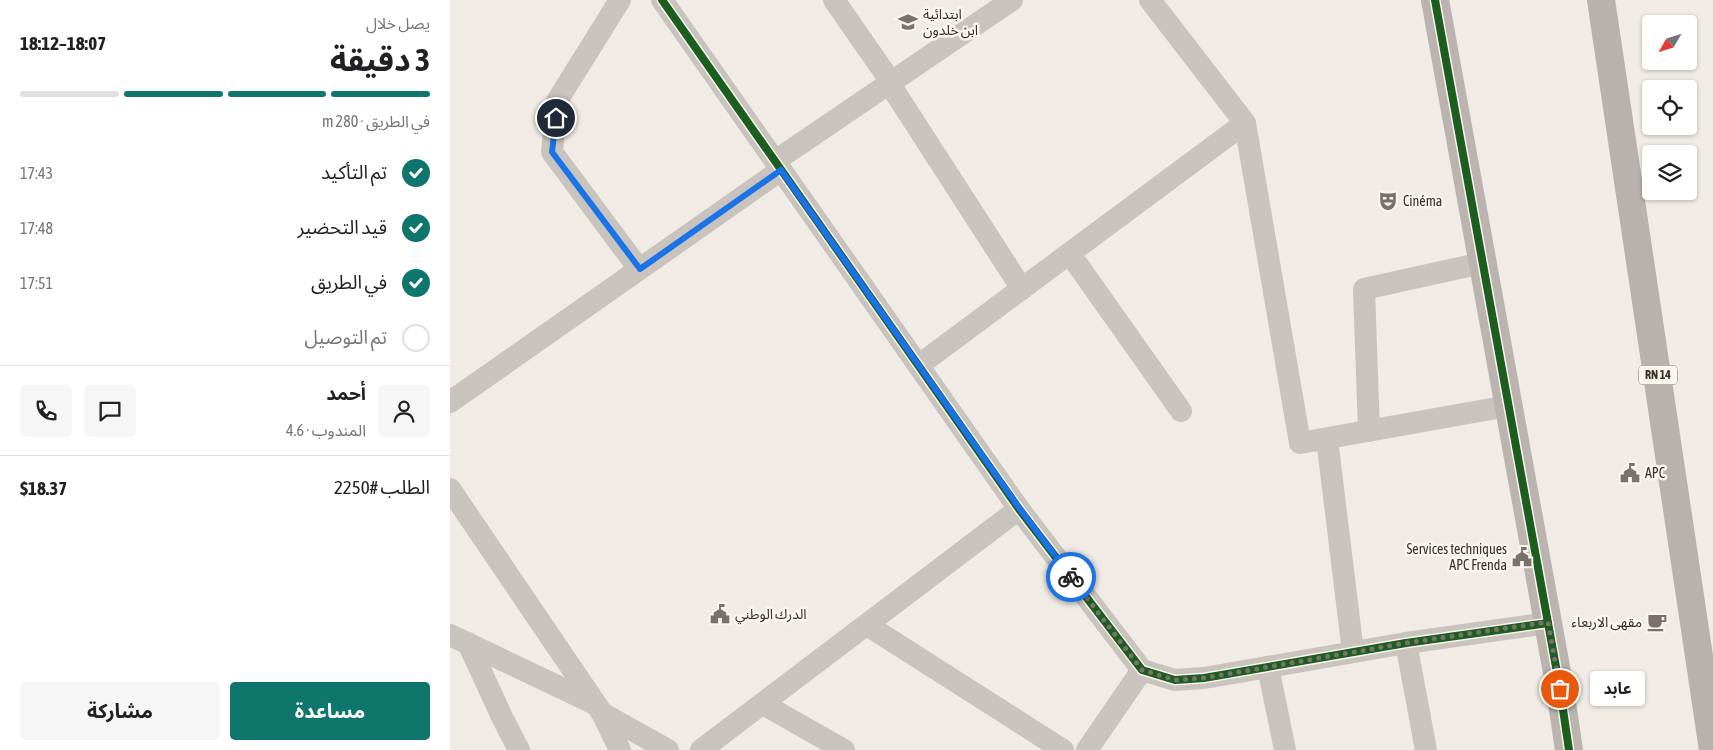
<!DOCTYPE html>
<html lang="ar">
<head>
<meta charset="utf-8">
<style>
	:root { --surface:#fff; --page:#f6f6f6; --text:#202124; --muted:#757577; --line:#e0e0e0; --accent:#0f766e }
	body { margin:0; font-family:"Asap Condensed","Noto Sans Arabic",sans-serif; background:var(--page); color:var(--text); direction:rtl; height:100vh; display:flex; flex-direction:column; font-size:19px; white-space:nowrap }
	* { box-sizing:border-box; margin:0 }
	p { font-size:16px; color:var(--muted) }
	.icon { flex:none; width:28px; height:28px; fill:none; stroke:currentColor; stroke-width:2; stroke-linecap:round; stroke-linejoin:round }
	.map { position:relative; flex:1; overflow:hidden; direction:ltr }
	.panel { display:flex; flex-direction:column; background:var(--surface); width:450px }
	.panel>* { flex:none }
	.needle { width:32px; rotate:231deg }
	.buttons { position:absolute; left:1192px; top:15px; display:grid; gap:10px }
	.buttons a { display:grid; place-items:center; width:55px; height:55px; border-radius:5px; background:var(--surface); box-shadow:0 1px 4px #0004; font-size:25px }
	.pin { position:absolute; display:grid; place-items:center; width:42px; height:42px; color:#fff; margin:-21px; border:2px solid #fff; border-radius:50%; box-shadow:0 1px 5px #0007 }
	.courier { position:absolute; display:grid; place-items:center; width:50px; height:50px; margin:-25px; border:4px solid #1a73e8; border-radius:50%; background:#fff; color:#222; box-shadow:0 1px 6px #0007 }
	.bubble { position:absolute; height:35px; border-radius:5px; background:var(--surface); box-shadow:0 1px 4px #0004; font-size:16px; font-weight:700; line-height:35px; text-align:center; direction:rtl }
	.overview em { font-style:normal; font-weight:700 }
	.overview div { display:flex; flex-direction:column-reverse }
	.overview { display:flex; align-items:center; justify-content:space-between; height:85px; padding:0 20px }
	h1 { font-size:32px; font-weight:700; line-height:38px }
	.bar { display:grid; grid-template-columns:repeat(4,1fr); gap:8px 5px; align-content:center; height:60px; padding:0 20px }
	.bar i { height:6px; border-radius:4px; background:var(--line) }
	.bar .selected { background:var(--accent) }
	.bar p { grid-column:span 4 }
	.line { display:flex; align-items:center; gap:12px; padding:0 20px; border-top:1px solid var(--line) }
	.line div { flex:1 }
	.round { display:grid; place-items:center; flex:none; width:52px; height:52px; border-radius:5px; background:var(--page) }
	ol { padding:0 20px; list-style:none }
	li { display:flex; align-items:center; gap:15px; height:55px }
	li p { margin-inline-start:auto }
	li .icon { padding:5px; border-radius:50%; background:var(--accent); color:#fff; stroke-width:4 }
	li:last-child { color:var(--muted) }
	li i { width:28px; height:28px; border:2px solid var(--line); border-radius:50% }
	.primary-button { display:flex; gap:10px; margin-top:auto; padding:10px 20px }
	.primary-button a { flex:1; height:58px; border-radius:5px; background:var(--accent); color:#fff; font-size:20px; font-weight:700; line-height:58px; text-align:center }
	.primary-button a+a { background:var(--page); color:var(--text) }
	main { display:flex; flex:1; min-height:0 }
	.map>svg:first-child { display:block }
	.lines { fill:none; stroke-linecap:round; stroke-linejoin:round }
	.street { stroke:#c9c3be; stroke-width:22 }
	.secondary { stroke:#bab3ae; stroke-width:28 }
	.primary { stroke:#b8b1ad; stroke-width:28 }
	.cycleway-casing { stroke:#fbf5ee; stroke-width:11 }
	.cycleway { stroke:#1b5e20; stroke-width:8 }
	.done { stroke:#7a716c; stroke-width:5; stroke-dasharray:0 9 }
	.route { stroke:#1a73e8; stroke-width:6 }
	.labels { text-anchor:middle; stroke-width:5; stroke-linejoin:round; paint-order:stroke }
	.shield { fill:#fbf5ee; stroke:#756b66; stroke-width:1 }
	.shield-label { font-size:12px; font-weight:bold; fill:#3b302b }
	.poi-label { font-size:14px; fill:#3b302b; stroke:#fbf5ee; text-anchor:start }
</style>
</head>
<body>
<main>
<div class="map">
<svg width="1263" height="750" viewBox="0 0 1263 750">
	<rect width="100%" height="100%" fill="#f0ebe5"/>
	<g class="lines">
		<g class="street">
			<polyline points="170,0 107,101 102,152 189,269"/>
			<polyline points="212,0 569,509 692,670 725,680 754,678 956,643 1098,623"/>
			<polyline points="384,0 441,82"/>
			<polyline points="700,0 795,123 850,443 1058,406"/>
			<polyline points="439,83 572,289"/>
			<polyline points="325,161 562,0"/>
			<polyline points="620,254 731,411"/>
			<polyline points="469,365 795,123"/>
			<polyline points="0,402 331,170"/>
			<polyline points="919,431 914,289 1032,263"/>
			<polyline points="877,439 903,652"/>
			<polyline points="0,489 152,713 170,750"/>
			<polyline points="417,625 613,750"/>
			<polyline points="0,635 145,704"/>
			<polyline points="18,643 52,717 69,750"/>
			<polyline points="956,643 976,750"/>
			<polyline points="818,667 835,750"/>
			<polyline points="313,704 394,750"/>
			<polyline points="152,713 218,750"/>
			<polyline points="251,750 569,509"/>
			<polyline points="637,750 692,670"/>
		</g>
		<polyline class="secondary" points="985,0 1110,689 1119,750"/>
		<polyline class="primary" points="1151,0 1263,750"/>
		<defs>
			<g id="cycleway">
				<polyline points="212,0 569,509 692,670 725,680 754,678 956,643 1098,623"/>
				<polyline points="985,0 1110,689 1119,750"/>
			</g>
		</defs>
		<use href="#cycleway" class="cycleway-casing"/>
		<use href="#cycleway" class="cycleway"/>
	</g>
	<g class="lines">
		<polyline class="done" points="621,577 692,670 725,680 754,678 956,643 1098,622 1110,689"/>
		<polyline class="route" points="106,118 102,152 190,269 331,170 570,509 621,577"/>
	</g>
	<defs>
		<symbol id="school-bare" viewBox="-9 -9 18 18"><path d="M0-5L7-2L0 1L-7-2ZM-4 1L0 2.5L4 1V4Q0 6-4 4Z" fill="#7a716c" stroke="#fbf5ee" stroke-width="2.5" paint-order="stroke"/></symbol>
		<symbol id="theatre-bare" viewBox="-9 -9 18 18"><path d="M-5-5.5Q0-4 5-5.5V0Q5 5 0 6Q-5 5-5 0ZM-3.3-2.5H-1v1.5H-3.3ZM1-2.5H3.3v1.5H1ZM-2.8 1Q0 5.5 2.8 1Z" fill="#7a716c" stroke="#fbf5ee" stroke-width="2.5" paint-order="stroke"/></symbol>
		<symbol id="civic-bare" viewBox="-9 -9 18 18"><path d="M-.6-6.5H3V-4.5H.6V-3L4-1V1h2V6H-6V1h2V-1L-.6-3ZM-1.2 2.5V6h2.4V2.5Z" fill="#7a716c" stroke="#fbf5ee" stroke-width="2.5" paint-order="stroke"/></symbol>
		<symbol id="cafe-bare" viewBox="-9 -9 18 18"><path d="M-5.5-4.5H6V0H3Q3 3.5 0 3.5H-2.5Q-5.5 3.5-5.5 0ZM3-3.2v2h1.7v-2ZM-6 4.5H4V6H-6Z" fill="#7a716c" stroke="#fbf5ee" stroke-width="2.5" paint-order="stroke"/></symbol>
	</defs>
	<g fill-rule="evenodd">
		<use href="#school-bare" x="444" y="8" width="28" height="28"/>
		<use href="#theatre-bare" x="924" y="187" width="28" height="28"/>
		<use href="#civic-bare" x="1166" y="459" width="28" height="28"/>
		<use href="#civic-bare" x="1058" y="543" width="28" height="28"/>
		<use href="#civic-bare" x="256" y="600" width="28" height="28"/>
		<use href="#cafe-bare" x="1193" y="608" width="28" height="28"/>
	</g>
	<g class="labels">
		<rect class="shield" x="1189" y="365.5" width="38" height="19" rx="4"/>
		<g class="shield-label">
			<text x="1208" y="379">RN 14</text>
		</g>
		<g class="poi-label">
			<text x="473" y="19">ابتدائية<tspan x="473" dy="16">ابن خلدون</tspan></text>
			<text x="953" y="206">Cinéma</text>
			<text x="1195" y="478">APC</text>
			<text x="1057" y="554" text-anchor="end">Services techniques<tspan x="1057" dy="16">APC Frenda</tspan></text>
			<text x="285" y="619">الدرك الوطني</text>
			<text x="1192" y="627" text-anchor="end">مقهى الاربعاء</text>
		</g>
	</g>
</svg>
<div class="buttons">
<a><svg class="needle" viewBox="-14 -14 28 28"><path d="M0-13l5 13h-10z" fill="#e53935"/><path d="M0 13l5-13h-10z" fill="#757577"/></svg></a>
<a><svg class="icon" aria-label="locate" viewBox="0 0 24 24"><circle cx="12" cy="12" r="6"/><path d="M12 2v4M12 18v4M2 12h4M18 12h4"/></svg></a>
<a><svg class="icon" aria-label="layers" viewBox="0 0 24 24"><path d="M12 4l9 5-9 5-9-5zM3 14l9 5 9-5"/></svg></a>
</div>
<div class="pin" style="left:1110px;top:689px;background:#ea580c"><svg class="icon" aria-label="bag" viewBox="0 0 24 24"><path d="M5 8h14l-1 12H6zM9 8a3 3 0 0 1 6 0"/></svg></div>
<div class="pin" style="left:106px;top:118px;background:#1f2937"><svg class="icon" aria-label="home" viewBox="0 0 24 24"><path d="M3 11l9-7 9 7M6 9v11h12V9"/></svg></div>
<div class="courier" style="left:621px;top:577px"><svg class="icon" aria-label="bike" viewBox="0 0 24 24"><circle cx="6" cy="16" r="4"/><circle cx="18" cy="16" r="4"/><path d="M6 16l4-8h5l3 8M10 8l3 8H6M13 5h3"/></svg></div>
<div class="bubble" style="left:1140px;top:671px;width:55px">عابد</div>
</div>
<section class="panel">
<div class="overview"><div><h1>3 دقيقة</h1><p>يصل خلال</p></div><em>18:07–18:12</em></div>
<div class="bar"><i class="selected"></i><i class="selected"></i><i class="selected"></i><i></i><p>في الطريق · 280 m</p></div>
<ol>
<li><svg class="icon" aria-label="check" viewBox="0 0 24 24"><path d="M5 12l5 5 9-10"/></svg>تم التأكيد<p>17:43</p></li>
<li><svg class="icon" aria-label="check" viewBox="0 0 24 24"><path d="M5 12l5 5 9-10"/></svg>قيد التحضير<p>17:48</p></li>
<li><svg class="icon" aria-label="check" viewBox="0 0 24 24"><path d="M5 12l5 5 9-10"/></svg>في الطريق<p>17:51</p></li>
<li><i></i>تم التوصيل</li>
</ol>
<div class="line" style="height:90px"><a class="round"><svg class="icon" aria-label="person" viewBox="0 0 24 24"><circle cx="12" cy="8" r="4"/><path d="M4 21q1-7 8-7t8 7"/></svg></a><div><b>أحمد</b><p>المندوب · 4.6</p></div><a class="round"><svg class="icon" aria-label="chat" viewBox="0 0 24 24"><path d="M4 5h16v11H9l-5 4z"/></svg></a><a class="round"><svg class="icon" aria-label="phone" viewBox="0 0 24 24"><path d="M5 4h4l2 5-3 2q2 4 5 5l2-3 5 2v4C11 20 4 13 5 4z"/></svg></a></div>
<div class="line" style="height:65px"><div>الطلب #2250</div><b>$18.37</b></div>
<div class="primary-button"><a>مساعدة</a><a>مشاركة</a></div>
</section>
</main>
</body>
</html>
